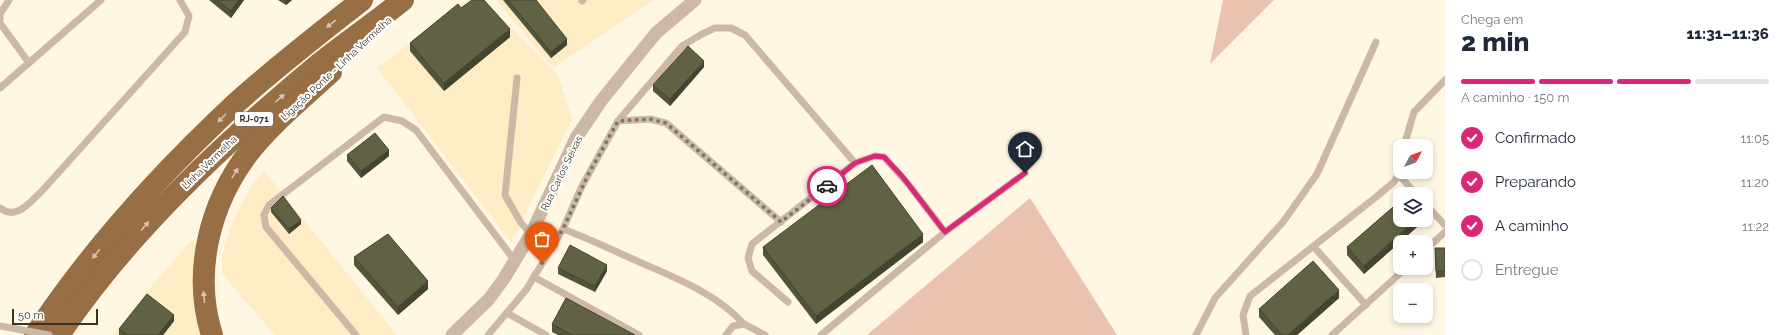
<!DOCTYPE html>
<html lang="pt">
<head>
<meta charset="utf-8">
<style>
	:root { --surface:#fff; --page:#f2f2f3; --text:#1f2937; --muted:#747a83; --line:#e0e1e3; --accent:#db2777 }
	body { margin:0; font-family:Raleway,sans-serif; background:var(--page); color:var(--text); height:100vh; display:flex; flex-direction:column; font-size:15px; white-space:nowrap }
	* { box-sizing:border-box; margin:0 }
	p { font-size:13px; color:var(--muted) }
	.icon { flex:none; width:22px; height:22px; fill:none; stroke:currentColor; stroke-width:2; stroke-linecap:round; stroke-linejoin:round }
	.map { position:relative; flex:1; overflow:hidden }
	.details { display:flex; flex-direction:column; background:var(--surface); width:340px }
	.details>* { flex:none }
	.needle { width:26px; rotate:49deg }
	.buttons { position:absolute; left:1393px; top:139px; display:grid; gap:8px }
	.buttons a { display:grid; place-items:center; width:40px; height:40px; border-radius:8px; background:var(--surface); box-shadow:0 2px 6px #0003; font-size:20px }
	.scale { position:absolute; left:12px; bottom:10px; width:86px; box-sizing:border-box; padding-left:4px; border:2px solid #393326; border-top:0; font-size:11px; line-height:14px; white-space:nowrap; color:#393326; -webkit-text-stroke:3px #fff; paint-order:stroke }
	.pin { position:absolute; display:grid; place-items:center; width:34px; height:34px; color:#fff; margin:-41px -17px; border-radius:50% 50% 50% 0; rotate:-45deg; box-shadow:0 0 4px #0007 }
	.pin .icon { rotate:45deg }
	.courier { position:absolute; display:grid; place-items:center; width:40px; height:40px; margin:-20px; border:3px solid #db2777; border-radius:50%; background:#fff; color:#222; box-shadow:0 1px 5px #0007 }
	.head em { font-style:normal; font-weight:800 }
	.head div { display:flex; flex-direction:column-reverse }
	.head { display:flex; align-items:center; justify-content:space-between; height:68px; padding:0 16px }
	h1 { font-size:26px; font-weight:800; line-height:30px }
	.bar { display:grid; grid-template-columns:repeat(4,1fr); gap:6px 4px; align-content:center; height:48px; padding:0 16px }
	.bar i { height:5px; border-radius:3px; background:var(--line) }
	.bar .current { background:var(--accent) }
	.bar p { grid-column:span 4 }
	ol { padding:0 16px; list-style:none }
	li { display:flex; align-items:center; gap:12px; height:44px }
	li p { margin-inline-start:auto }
	li .icon { padding:4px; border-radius:50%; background:var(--accent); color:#fff; stroke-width:4 }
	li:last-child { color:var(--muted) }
	li i { width:22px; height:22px; border:2px solid var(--line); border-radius:50% }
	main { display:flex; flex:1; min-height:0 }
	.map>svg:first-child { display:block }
	.built { fill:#fdecc4 }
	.green { fill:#ebc1af }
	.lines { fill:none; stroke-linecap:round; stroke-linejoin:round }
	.lane { stroke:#ccb8a4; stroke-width:7 }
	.street { stroke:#ccb8a4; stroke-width:13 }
	.highway { stroke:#986e44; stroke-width:22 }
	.lane-bridge { stroke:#ccb8a4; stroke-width:7 }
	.wall { fill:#53543a }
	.shaded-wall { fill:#444530 }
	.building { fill:#616244; stroke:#444530 }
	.oneway { fill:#d6c5b4 }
	.done { stroke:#7e7768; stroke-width:4; stroke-dasharray:0 7.2 }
	.route { stroke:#db2777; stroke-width:5 }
	.labels { text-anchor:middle; stroke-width:4; stroke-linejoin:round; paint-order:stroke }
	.shield { fill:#fff; stroke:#747067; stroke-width:1 }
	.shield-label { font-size:9px; font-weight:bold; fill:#393326 }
	.street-label { font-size:10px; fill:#393326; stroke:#fff }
</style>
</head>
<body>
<main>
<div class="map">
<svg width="1445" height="335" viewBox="0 0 1445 335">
	<rect width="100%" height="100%" fill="#fff6e3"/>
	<g class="built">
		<polygon points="466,0 484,0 558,75 572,120 511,242 377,68"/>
		<polygon points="496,0 654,0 553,68"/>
		<polygon points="264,171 397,335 275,335 222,274 222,255 233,220 252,185"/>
		<polygon points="192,240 199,247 201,335 113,335 150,288"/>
	</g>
	<g class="green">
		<polygon points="1223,0 1274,0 1210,64"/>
		<polygon points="1030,198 1117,335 867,335"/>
	</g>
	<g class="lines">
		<g class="lane">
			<polyline points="9,0 0,14 0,23 29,63"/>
			<polyline points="582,1 583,0"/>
			<polyline points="517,78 505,195 521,223 531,234"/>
			<polyline points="0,88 101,0"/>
			<polyline points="618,121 650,119 666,123 781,222"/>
			<polyline points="1404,146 1414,112 1445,80"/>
			<polyline points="1399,175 1416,194"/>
			<polyline points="1426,205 1445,225"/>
			<path d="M0,208C16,221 30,202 41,192L185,32L189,16L180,0"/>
			<polyline points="563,229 582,186 618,121 682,46 702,34 715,28 731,28 745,35 855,163"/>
			<polyline points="1314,247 1366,305"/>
			<polyline points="1426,249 1445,232"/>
			<polyline points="534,277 639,335"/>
			<polyline points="788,302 752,271 748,258 752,244 855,163 875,156 884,157 909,185 945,232"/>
			<polyline points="507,313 546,335"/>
			<polyline points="356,335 266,227 264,215 269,205 384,117 402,121 416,130 515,261"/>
			<path d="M488,335L526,290L563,229C585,237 606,247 628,257C668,275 714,291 744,324"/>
			<polyline points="726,335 733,326 744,324 765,335"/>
			<polyline points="821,335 945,232 1025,173"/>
			<polyline points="1196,335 1215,298 1283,222 1317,174 1376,42"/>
			<polyline points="1246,335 1243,315 1250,296 1376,197 1394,182 1400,172"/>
			<polyline points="1332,335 1406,268"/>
		</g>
		<polyline class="street" points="452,335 489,299 503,280 531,234 576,138 601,101 656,33 695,0"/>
		<g class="highway">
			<path d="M35,335C91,250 161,173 235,104C276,67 319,34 362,0"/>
			<path d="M59,335C127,233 225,142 319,64C346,42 376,22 403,0"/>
			<path d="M212,335C192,272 210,202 250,151C273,122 304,97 331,72"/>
		</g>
		<polyline class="lane-bridge" points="0,326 49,335"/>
	</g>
	<g class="wall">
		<polygon points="209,0 244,0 231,18"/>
		<polygon points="278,0 292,0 286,5"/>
		<polygon points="503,0 536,0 567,45 551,58"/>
		<polygon points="461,8 510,37 444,91 410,51 410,43"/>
		<polygon points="704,67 670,106 653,91 653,85"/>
		<polygon points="347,155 389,156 361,178 347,161"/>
		<polygon points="271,208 301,224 289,234 271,212"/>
		<polygon points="1417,220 1417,227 1364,274 1347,255 1347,247"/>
		<polygon points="923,242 816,324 763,255 763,247"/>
		<polygon points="1445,248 1445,277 1436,278 1435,255"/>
		<polygon points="354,257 428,289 398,315 354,265"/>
		<polygon points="558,268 607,271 595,292 558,274"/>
		<polygon points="1339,298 1297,335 1275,335 1259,317 1259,309"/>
		<polygon points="174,321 163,335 119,335 119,329"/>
		<polygon points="552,324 635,335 558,335 552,332"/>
	</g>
	<g class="shaded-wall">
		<polygon points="239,0 244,0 231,18 231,11"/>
		<polygon points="286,0 292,0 286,5"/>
		<polygon points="510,29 510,37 444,91 444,83"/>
		<polygon points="567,39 567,45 551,58 551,52"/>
		<polygon points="704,61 704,67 670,106 670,99"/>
		<polygon points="389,150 389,156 361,178 361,171"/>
		<polygon points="301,220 301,224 289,234 289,229"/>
		<polygon points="1416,220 1417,220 1417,227 1364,274 1364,266"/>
		<polygon points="923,234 923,242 816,324 816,316"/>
		<polygon points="607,265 607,271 595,292 595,286"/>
		<polygon points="428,281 428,289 398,315 398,307"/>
		<polygon points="1339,290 1339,298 1297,335 1288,335"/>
		<polygon points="174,315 174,321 163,335 158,335"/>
	</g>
	<g class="building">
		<polygon points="217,0 239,0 231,11"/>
		<polygon points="472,0 484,0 510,29 444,83 410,43 458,4 461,8"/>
		<polygon points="508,0 536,0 567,39 551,52"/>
		<polygon points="688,46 704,61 670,99 653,85"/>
		<polygon points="375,133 389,150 361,171 347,155"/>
		<polygon points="872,165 923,234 816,316 763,247"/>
		<polygon points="283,196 301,220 289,229 271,208"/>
		<polygon points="1400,201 1400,220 1416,220 1364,266 1347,247"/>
		<polygon points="388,234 428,281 398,307 354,257"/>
		<polygon points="570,245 607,265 595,286 558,268"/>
		<polygon points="1435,248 1445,248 1445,271 1436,271"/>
		<polygon points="1313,261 1339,290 1288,335 1282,335 1259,309"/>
		<polygon points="147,294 174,315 158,335 128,335 119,329"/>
		<polygon points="566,298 635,335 572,335 552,324"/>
	</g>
	<defs><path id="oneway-solid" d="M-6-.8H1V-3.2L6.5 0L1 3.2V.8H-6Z"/></defs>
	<g class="oneway">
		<use href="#oneway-solid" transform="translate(331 24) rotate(141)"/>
		<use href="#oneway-solid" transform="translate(280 98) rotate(-41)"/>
		<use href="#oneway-solid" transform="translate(222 118) rotate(135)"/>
		<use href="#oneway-solid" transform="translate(235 173) rotate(-58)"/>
		<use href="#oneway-solid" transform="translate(145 226) rotate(-49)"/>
		<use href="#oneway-solid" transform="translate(96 254) rotate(128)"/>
		<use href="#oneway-solid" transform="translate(204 297) rotate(-96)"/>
	</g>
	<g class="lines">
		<polyline class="done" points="542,263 563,229 588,175 618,121 650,119 666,123 781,222 827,186"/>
		<polyline class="route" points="827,186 855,163 875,156 884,157 902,176 945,232 1025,173"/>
	</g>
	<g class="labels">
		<rect class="shield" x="235" y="112" width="38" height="14" rx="3"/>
		<g class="shield-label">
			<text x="254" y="122">RJ-071</text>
		</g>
		<g class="street-label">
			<text transform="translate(336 68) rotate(-43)" y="4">Ligação Ponte - Linha Vermelha</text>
			<text transform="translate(209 162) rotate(-44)" y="4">Linha Vermelha</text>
			<text transform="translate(561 173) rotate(-64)" y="4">Rua Carlos Seixas</text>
		</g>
	</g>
</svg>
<div class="buttons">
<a><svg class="needle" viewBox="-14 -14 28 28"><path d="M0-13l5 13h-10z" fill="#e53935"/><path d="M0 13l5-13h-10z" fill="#747a83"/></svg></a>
<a><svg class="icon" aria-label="layers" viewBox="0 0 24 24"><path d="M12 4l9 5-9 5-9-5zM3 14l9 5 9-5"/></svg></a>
<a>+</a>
<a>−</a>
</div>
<div class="scale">50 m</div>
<div class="pin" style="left:542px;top:263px;background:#ea580c"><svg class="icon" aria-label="bag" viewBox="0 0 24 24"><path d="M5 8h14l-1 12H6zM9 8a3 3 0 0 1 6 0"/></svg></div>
<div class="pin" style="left:1025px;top:173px;background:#1f2937"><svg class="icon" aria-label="home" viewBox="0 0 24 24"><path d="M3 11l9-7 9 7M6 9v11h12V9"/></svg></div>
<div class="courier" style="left:827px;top:186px"><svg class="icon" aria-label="car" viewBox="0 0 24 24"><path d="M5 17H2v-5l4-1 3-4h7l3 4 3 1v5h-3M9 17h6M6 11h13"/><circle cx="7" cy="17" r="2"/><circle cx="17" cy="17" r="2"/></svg></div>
</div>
<section class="details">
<div class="head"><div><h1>2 min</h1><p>Chega em</p></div><em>11:31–11:36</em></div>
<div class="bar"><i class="current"></i><i class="current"></i><i class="current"></i><i></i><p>A caminho · 150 m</p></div>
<ol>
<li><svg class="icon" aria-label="check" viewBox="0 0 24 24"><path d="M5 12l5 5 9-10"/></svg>Confirmado<p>11:05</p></li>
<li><svg class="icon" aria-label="check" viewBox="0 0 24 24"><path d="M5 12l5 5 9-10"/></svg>Preparando<p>11:20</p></li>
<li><svg class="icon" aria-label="check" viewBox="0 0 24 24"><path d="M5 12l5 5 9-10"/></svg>A caminho<p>11:22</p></li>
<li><i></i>Entregue</li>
</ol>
</section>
</main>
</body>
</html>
